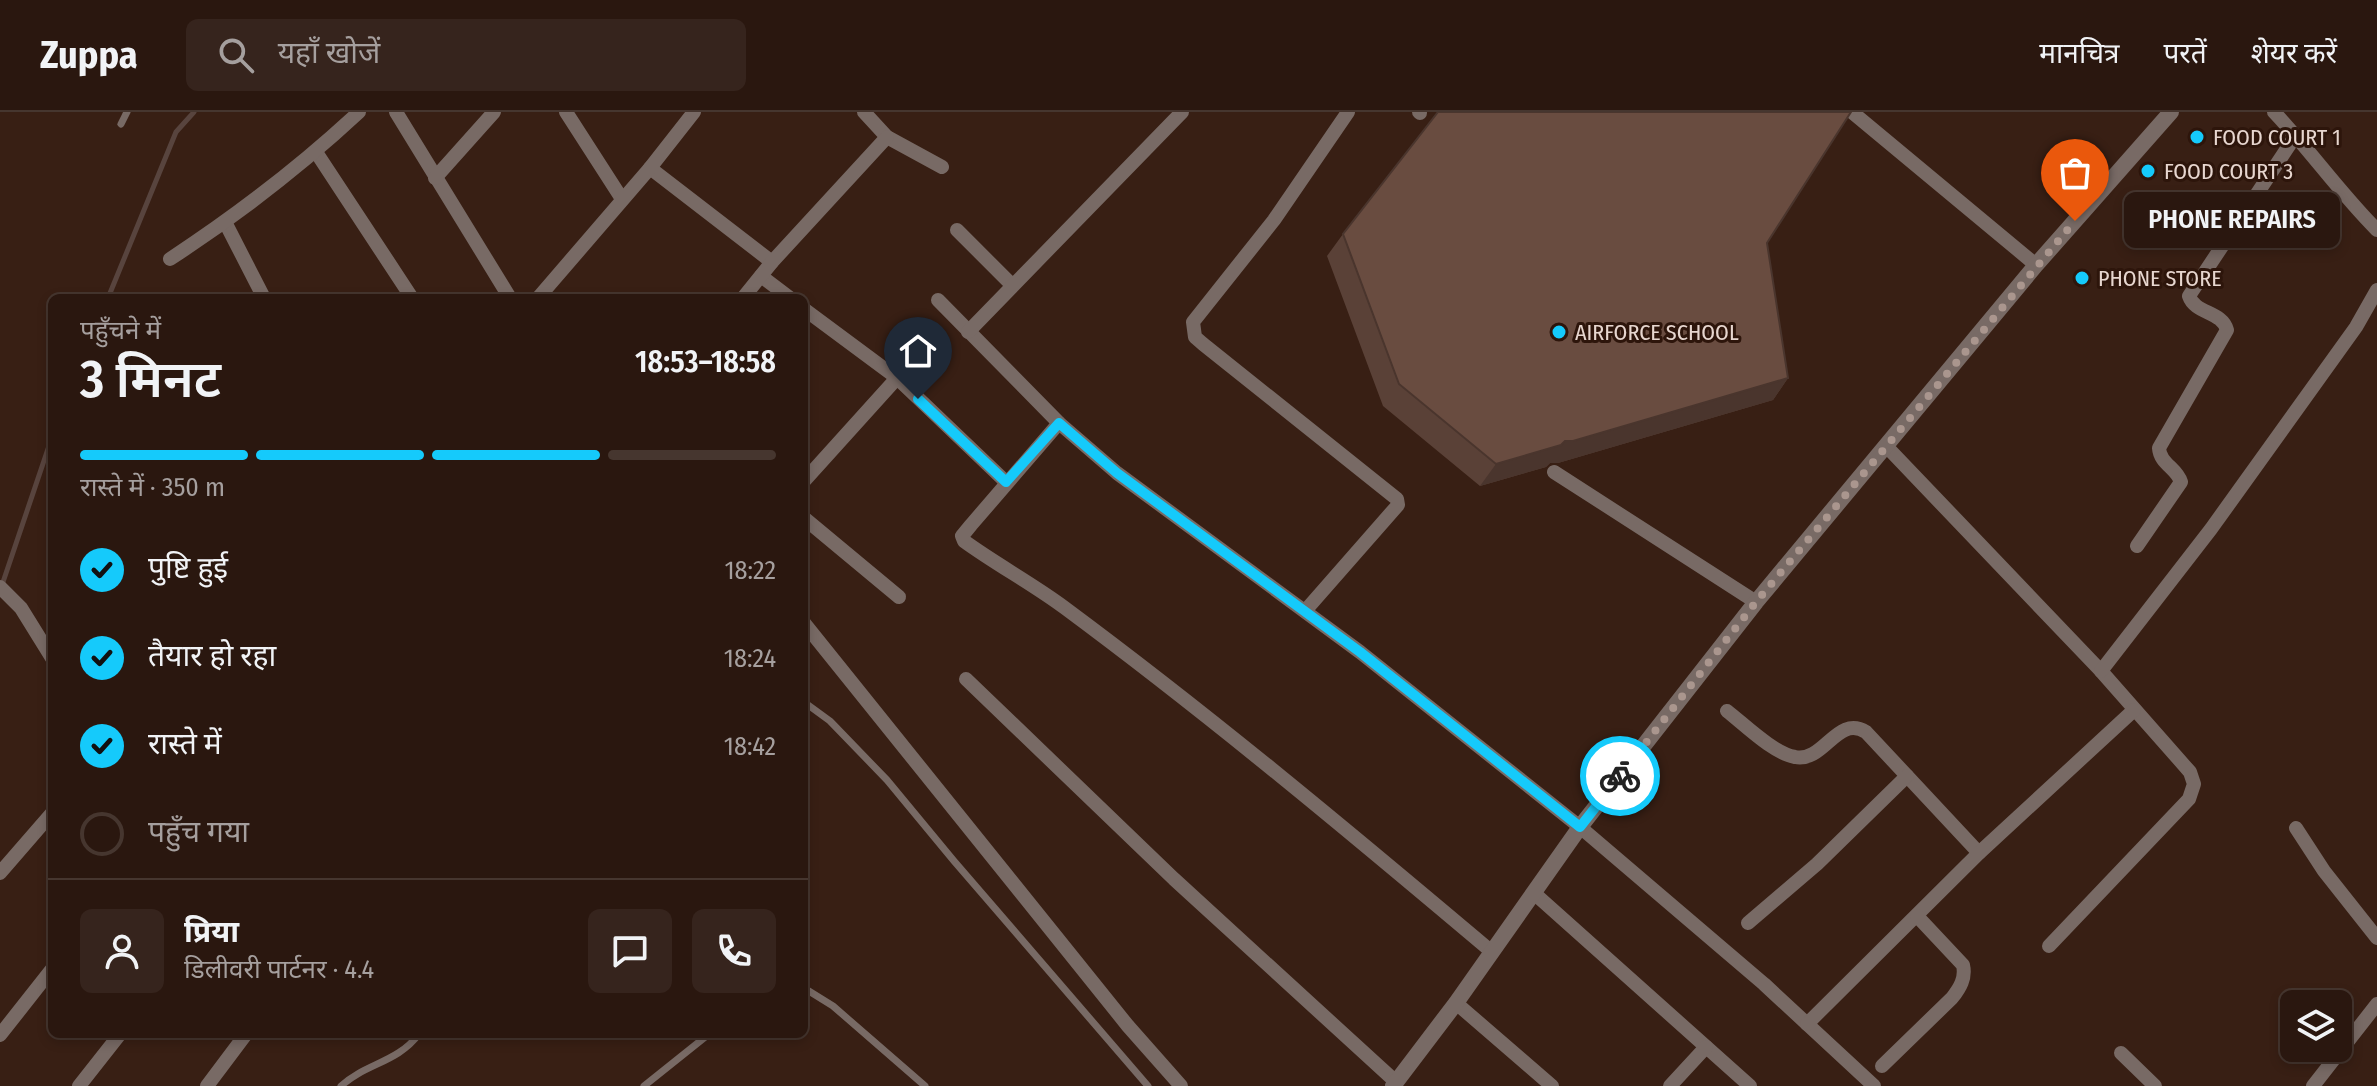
<!DOCTYPE html>
<html lang="hi">
<head>
<meta charset="utf-8">
<style>
	:root { --surface:#2a170f; --page:#36241d; --text:#f1f3f6; --muted:#a59f9e; --line:#46362f; --accent:#15cafb }
	body { margin:0; font-family:"Fira Sans Condensed","Noto Sans Devanagari",sans-serif; background:var(--page); color:var(--text); height:100vh; display:flex; flex-direction:column; font-size:30px; white-space:nowrap }
	* { box-sizing:border-box; margin:0 }
	p { font-size:26px; color:var(--muted) }
	.icon { flex:none; width:44px; height:44px; fill:none; stroke:currentColor; stroke-width:2; stroke-linecap:round; stroke-linejoin:round }
	.map { position:relative; flex:1; overflow:hidden }
	.sheet { position:absolute; left:48px; top:182px; width:760px; height:744px; display:flex; flex-direction:column; background:var(--surface); border-radius:12px; box-shadow:0 4px 12px #0003,0 0 0 2px var(--line) }
	.sheet>* { flex:none }
	.controls { position:absolute; left:2280px; top:878px; display:grid; gap:16px }
	.controls a { display:grid; place-items:center; width:72px; height:72px; border-radius:12px; background:var(--surface); box-shadow:0 4px 12px #0003,0 0 0 2px var(--line); font-size:40px }
	.pin { position:absolute; display:grid; place-items:center; width:68px; height:68px; color:#fff; margin:-82px -34px; border-radius:50% 50% 50% 0; rotate:-45deg; box-shadow:0 0 8px #0007 }
	.pin .icon { rotate:45deg }
	.courier { position:absolute; display:grid; place-items:center; width:80px; height:80px; margin:-40px; border:6px solid #15cafb; border-radius:50%; background:#fff; color:#222; box-shadow:0 2px 10px #0007 }
	.bubble { position:absolute; height:56px; border-radius:12px; background:var(--surface); box-shadow:0 4px 12px #0003,0 0 0 2px var(--line); font-size:26px; font-weight:600; line-height:56px; text-align:center }
	.head em { font-style:normal; font-weight:600 }
	.head div { display:flex; flex-direction:column-reverse }
	.head { display:flex; align-items:center; justify-content:space-between; height:136px; padding:0 32px }
	h1 { font-size:52px; font-weight:600; line-height:60px }
	.bar { display:grid; grid-template-columns:repeat(4,1fr); gap:12px 8px; align-content:center; height:96px; padding:0 32px }
	.bar i { height:10px; border-radius:6px; background:var(--line) }
	.bar .on { background:var(--accent) }
	.bar p { grid-column:span 4 }
	.line { display:flex; align-items:center; gap:20px; padding:0 32px; border-top:2px solid var(--line) }
	.line div { flex:1 }
	.round { display:grid; place-items:center; flex:none; width:84px; height:84px; border-radius:12px; background:var(--page) }
	ol { padding:0 32px; list-style:none }
	li { display:flex; align-items:center; gap:24px; height:88px }
	li p { margin-inline-start:auto }
	li .icon { padding:8px; border-radius:50%; background:var(--accent); color:#111; stroke-width:4 }
	li:last-child { color:var(--muted) }
	li i { width:44px; height:44px; border:4px solid var(--line); border-radius:50% }
	header { display:flex; align-items:center; gap:48px; box-sizing:border-box; height:112px; padding:0 40px; background:var(--surface); border-bottom:2px solid var(--line) }
	header strong { font-size:38px }
	nav { display:flex; gap:44px; margin-inline-start:auto; font-size:28px }
	.search { width:560px; height:72px; background:var(--page); display:flex; align-items:center; gap:20px; box-sizing:border-box; padding:0 28px; border-radius:12px; color:var(--muted); font-size:30px }
	.map>svg:first-child { display:block }
	.lines { fill:none; stroke-linecap:round; stroke-linejoin:round }
	.stream { stroke:#58443e; stroke-width:5 }
	.service { stroke:#786a65; stroke-width:7 }
	.minor { stroke:#786a65; stroke-width:14 }
	.tertiary { stroke:#786a65; stroke-width:16 }
	.wall { fill:#5a4137 }
	.shaded-wall { fill:#4a352d }
	.building { fill:#694c40; stroke:#4a352d; stroke-width:2 }
	.done { stroke:#aa968e; stroke-width:8; stroke-dasharray:0 14.4 }
	.route { stroke:#15cafb; stroke-width:10 }
	.poi-dot { fill:#15cafb; stroke:#2d150b; stroke-width:3 }
	.labels { text-anchor:middle; stroke-width:6; stroke-linejoin:round; paint-order:stroke }
	.poi-label { font-size:22px; fill:#e7d6cf; stroke:#2d150b; text-anchor:start }
</style>
</head>
<body>
<header>
<strong>Zuppa</strong>
<div class="search"><svg class="icon" aria-label="search" viewBox="0 0 24 24"><circle cx="10" cy="10" r="6"/><path d="M15 15l6 6"/></svg>यहाँ खोजें</div>
<nav><a>मानचित्र</a><a>परतें</a><a>शेयर करें</a></nav>
</header>
<div class="map">
<svg width="2377" height="974" viewBox="0 0 2377 974">
	<rect width="100%" height="100%" fill="#381f14"/>
	<g class="lines">
		<g class="stream">
			<polyline points="108,186 176,20 194,0"/>
			<polyline points="1,476 52,325"/>
		</g>
		<g class="service">
			<polyline points="121,12 127,0"/>
			<polyline points="804,590 830,609 887,668 954,749 1148,974"/>
			<polyline points="804,876 833,894 925,974"/>
			<path d="M341,974C366,951 397,951 419,922"/>
			<polyline points="644,974 709,922"/>
		</g>
		<g class="minor">
			<polyline points="396,0 510,186"/>
			<polyline points="566,0 622,87"/>
			<polyline points="864,0 887,25 942,55"/>
			<polyline points="1419,0 1420,1"/>
			<polyline points="1852,0 2036,153"/>
			<path d="M2274,0C2310,38 2340,81 2377,118"/>
			<polyline points="316,40 412,186"/>
			<polyline points="650,56 772,150"/>
			<polyline points="435,66 494,0"/>
			<polyline points="225,110 264,186"/>
			<polyline points="957,118 1012,173"/>
			<path d="M170,147C237,103 300,55 359,0"/>
			<polyline points="761,164 790,186"/>
			<polyline points="538,186 650,56 694,0"/>
			<polyline points="743,186 772,150 887,25"/>
			<polyline points="938,188 1059,311 1117,361 1360,540 1580,715 1764,872 1874,974"/>
			<polyline points="804,197 897,266 1006,370"/>
			<polyline points="968,220 1182,0"/>
			<path d="M1059,311L971,413L962,424L964,429C997,453 1033,472 1065,496C1212,605 1352,722 1492,840"/>
			<polyline points="1887,335 2101,559 2190,660 2194,672 2189,687 2049,834"/>
			<polyline points="1554,360 1756,490"/>
			<polyline points="804,369 897,266"/>
			<polyline points="804,406 899,485"/>
			<path d="M2137,434L2181,370C2177,356 2160,352 2159,336L2227,218C2222,199 2195,202 2189,184L2296,23"/>
			<polyline points="0,475 21,496 52,546"/>
			<polyline points="1305,499 1398,393 1397,387 1203,232 1195,225 1193,210 1274,108 1348,0"/>
			<polyline points="804,511 1128,914 1181,974"/>
			<polyline points="2101,559 2211,417 2356,215 2377,178"/>
			<polyline points="966,567 1174,767 1396,970"/>
			<path d="M1727,599C1745,613 1773,641 1795,645C1824,651 1837,602 1866,620L1979,741"/>
			<polyline points="2296,716 2324,759 2377,826"/>
			<polyline points="0,761 52,701"/>
			<polyline points="1535,782 1750,974"/>
			<polyline points="1748,811 1817,752 1907,664"/>
			<polyline points="1456,891 1552,974"/>
			<polyline points="1807,912 1979,741 2134,598"/>
			<polyline points="0,923 52,857"/>
			<polyline points="2121,941 2155,974"/>
			<path d="M1882,954L1952,886C1960,876 1966,866 1963,853L1917,804"/>
			<polyline points="79,974 120,922"/>
			<polyline points="207,974 246,922"/>
			<polyline points="1670,974 1706,935"/>
			<polyline points="2313,974 2377,892"/>
		</g>
		<polyline class="tertiary" points="1393,974 1456,891 1580,715 1756,490 2036,153 2171,0"/>
	</g>
	<polygon class="wall" points="1343,122 1767,131 1788,266 1773,288 1558,351 1550,351 1546,355 1480,374 1383,294 1327,144"/>
	<polygon class="shaded-wall" points="1788,266 1773,288 1558,351 1550,351 1546,355 1480,374 1496,352 1565,329"/>
	<polygon class="building" points="1438,0 1851,0 1767,131 1788,266 1573,329 1565,329 1561,333 1496,352 1399,272 1343,122"/>
	<g class="lines">
		<polyline class="done" points="1620,664 1756,490 2075,109"/>
		<polyline class="route" points="918,287 1006,370 1059,311 1117,361 1360,540 1580,715 1620,664"/>
	</g>
	<g class="poi-dot">
		<circle cx="2197" cy="25" r="8"/>
		<circle cx="2148" cy="59" r="8"/>
		<circle cx="2082" cy="166" r="8"/>
		<circle cx="1559" cy="220" r="8"/>
	</g>
	<g class="labels">
		<g class="poi-label">
			<text x="2213" y="33">FOOD COURT 1</text>
			<text x="2164" y="67">FOOD COURT 3</text>
			<text x="2098" y="174">PHONE STORE</text>
			<text x="1575" y="228">AIRFORCE SCHOOL</text>
		</g>
	</g>
</svg>
<div class="controls">
<a><svg class="icon" aria-label="layers" viewBox="0 0 24 24"><path d="M12 4l9 5-9 5-9-5zM3 14l9 5 9-5"/></svg></a>
</div>
<div class="pin" style="left:2075px;top:109px;background:#ea580c"><svg class="icon" aria-label="bag" viewBox="0 0 24 24"><path d="M5 8h14l-1 12H6zM9 8a3 3 0 0 1 6 0"/></svg></div>
<div class="pin" style="left:918px;top:287px;background:#1f2937"><svg class="icon" aria-label="home" viewBox="0 0 24 24"><path d="M3 11l9-7 9 7M6 9v11h12V9"/></svg></div>
<div class="courier" style="left:1620px;top:664px"><svg class="icon" aria-label="bike" viewBox="0 0 24 24"><circle cx="6" cy="16" r="4"/><circle cx="18" cy="16" r="4"/><path d="M6 16l4-8h5l3 8M10 8l3 8H6M13 5h3"/></svg></div>
<div class="bubble" style="left:2124px;top:80px;width:216px">PHONE REPAIRS</div>
<section class="sheet">
<div class="head"><div><h1>3 मिनट</h1><p>पहुँचने में</p></div><em>18:53–18:58</em></div>
<div class="bar"><i class="on"></i><i class="on"></i><i class="on"></i><i></i><p>रास्ते में · 350 m</p></div>
<ol>
<li><svg class="icon" aria-label="check" viewBox="0 0 24 24"><path d="M5 12l5 5 9-10"/></svg>पुष्टि हुई<p>18:22</p></li>
<li><svg class="icon" aria-label="check" viewBox="0 0 24 24"><path d="M5 12l5 5 9-10"/></svg>तैयार हो रहा<p>18:24</p></li>
<li><svg class="icon" aria-label="check" viewBox="0 0 24 24"><path d="M5 12l5 5 9-10"/></svg>रास्ते में<p>18:42</p></li>
<li><i></i>पहुँच गया</li>
</ol>
<div class="line" style="height:144px"><a class="round"><svg class="icon" aria-label="person" viewBox="0 0 24 24"><circle cx="12" cy="8" r="4"/><path d="M4 21q1-7 8-7t8 7"/></svg></a><div><b>प्रिया</b><p>डिलीवरी पार्टनर · 4.4</p></div><a class="round"><svg class="icon" aria-label="chat" viewBox="0 0 24 24"><path d="M4 5h16v11H9l-5 4z"/></svg></a><a class="round"><svg class="icon" aria-label="phone" viewBox="0 0 24 24"><path d="M5 4h4l2 5-3 2q2 4 5 5l2-3 5 2v4C11 20 4 13 5 4z"/></svg></a></div>
</section>
</div>
</body>
</html>
